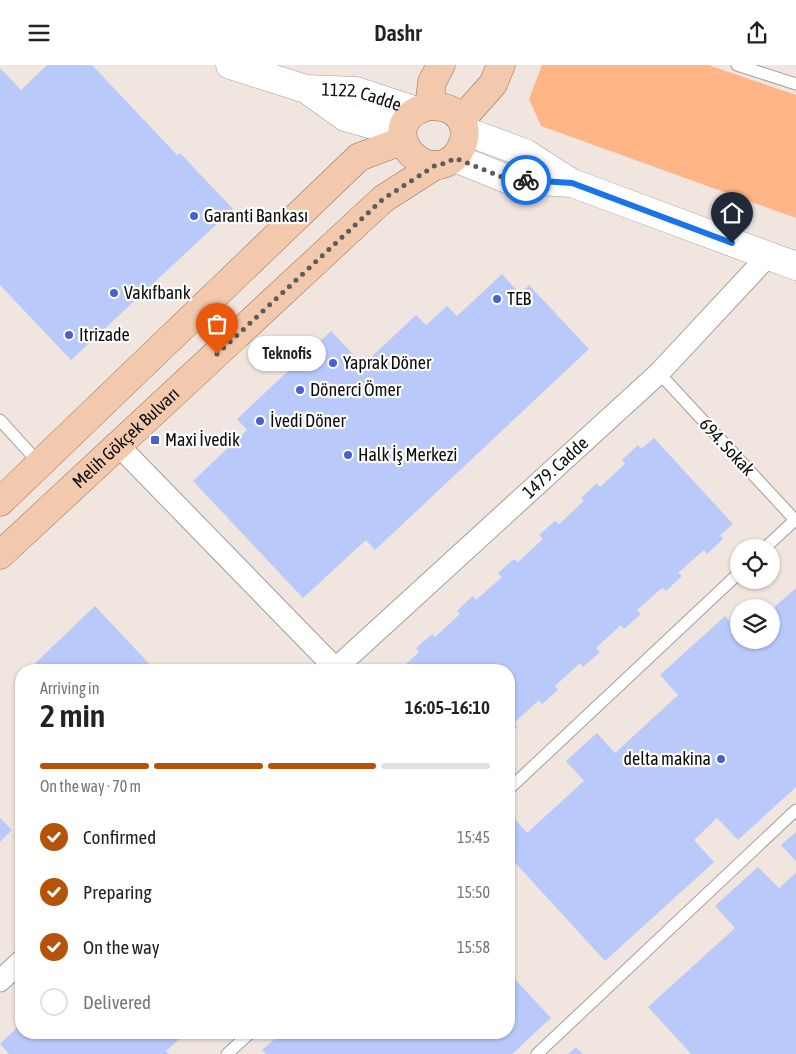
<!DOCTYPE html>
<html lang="en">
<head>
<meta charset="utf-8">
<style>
	:root { --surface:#fff; --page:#f6f6f6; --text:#222; --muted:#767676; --line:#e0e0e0; --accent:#b45309 }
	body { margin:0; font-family:"Asap Condensed",sans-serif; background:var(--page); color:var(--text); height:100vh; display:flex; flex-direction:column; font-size:19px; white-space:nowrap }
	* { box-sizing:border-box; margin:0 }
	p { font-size:16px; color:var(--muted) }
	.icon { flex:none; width:28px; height:28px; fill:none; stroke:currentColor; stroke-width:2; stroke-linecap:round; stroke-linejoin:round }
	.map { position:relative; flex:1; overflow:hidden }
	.panel { position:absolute; left:15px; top:599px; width:500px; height:375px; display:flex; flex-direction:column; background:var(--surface); border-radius:20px; box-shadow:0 1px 4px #0004 }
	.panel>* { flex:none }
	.fabs { position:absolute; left:730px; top:474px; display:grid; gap:10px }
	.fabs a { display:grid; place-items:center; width:50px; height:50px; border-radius:50%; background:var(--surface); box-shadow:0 1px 4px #0004; font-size:25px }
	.pin { position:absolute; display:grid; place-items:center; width:42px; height:42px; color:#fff; margin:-51px -21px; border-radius:50% 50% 50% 0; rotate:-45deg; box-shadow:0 0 5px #0007 }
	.pin .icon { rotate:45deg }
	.courier { position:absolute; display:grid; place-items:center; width:50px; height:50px; margin:-25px; border:4px solid #1a73e8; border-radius:50%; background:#fff; color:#222; box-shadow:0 1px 6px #0007 }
	.bubble { position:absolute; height:35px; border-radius:18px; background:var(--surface); box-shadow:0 1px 4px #0004; font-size:16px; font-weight:600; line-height:35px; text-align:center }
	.head em { font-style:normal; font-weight:600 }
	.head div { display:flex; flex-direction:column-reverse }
	.head { display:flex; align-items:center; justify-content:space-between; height:85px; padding:0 25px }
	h1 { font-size:32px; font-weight:600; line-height:38px }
	.bar { display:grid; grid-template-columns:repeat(4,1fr); gap:8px 5px; align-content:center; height:60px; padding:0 25px }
	.bar i { height:6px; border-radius:4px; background:var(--line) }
	.bar .current { background:var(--accent) }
	.bar p { grid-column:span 4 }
	ol { padding:0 25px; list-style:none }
	li { display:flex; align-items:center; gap:15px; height:55px }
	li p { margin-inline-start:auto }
	li .icon { padding:5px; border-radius:50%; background:var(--accent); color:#fff; stroke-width:4 }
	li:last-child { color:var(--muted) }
	li i { width:28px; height:28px; border:2px solid var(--line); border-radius:50% }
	header { display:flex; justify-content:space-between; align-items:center; height:65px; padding:0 25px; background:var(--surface); font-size:22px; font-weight:600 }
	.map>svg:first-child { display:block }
	.built { fill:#f0e5df; fill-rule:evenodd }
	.green { fill:#ffb585 }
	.building { fill:#b9c9fa }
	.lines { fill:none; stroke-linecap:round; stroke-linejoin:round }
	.service-casing { stroke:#a29f9d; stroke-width:13 }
	.minor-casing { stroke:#a29f9d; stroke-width:23 }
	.secondary-casing { stroke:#a29f9d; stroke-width:29 }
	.primary-casing { stroke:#9d6f52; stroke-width:29 }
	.service { stroke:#fff; stroke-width:11 }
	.minor { stroke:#fff; stroke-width:21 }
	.secondary { stroke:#fff; stroke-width:28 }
	.primary { stroke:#f3c9ae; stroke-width:28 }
	.done { stroke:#5e5c5a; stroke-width:5; stroke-dasharray:0 9 }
	.route { stroke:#1a73e8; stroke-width:6 }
	.poi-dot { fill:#4961d5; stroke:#fff; stroke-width:2 }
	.labels { text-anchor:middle; stroke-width:4.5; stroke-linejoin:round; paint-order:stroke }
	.street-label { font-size:18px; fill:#0c0b0a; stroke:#fff }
	.poi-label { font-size:18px; fill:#0c0b0a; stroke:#fff; text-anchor:start }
</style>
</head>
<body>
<header><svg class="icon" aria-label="menu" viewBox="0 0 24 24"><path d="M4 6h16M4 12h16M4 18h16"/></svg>Dashr<svg class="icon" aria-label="share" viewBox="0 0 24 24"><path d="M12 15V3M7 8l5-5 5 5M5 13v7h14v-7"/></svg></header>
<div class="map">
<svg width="796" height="989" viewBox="0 0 796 989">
	<rect width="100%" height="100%" fill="#f5f1ef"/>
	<path class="built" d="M0,0H796V989H0ZM739,482H771V515H739ZM739,542H771V575H739ZM21,605H509V968H21Z"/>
	<polygon class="green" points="542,0 708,0 796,30 796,153 541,61 529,34"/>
	<g class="building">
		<polygon points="47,0 92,0 177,90 180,88 233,144 71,295 0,220 0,3 21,25"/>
		<polygon points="502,209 520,229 529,220 589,284 375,485 366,475 303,533 193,416 247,365 237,354 331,266 363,300 416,250 426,260 447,241 457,251"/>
		<polygon points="654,373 733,459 720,470 723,474 707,489 704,485 678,508 682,511 666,526 662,523 637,545 641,549 624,564 621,560 596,583 600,587 583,602 580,598 555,621 558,625 542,639 539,635 514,658 517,662 509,670 509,605 399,605 419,587 416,583 432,569 435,572 460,549 457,546 473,531 476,535 502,512 498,508 514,494 518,497 543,474 539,470 555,456 559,459 584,436 581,433 597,418 600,422 625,399 622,395 638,380 641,384"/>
		<polygon points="796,523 796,722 738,775 717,753 694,775 714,797 605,896 509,791 509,747 527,768 584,716 566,696 597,668 615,688 678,630 660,610 725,551 739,565 739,575 771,575 771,545"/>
		<polygon points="95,541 155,605 28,605"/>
		<polygon points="0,753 12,765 0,777"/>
		<polygon points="796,767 796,796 781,780"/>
		<polygon points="758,802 779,823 796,808 796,989 691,989 648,942 735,863 715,841"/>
		<polygon points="509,908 551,953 512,989 266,989 262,985 282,968 309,968 312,971 316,968 509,968"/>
		<polygon points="21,959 21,968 186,968 166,986 169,989 9,989 0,979"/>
		<polygon points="576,982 583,989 568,989"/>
	</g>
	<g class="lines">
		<defs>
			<g id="service">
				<polyline points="737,0 796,19"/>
				<polyline points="659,308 796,456"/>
				<polyline points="0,355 40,399"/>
				<polyline points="766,482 796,454"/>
				<polyline points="509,724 739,508"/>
				<polyline points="227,989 250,968"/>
				<polyline points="537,989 796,745"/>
			</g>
			<g id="minor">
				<polyline points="118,380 336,604"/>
				<path id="s1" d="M334,605L659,308L768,191"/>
				<polyline points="0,916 21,896"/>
			</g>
			<g id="secondary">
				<path id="s2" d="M230,0L306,24L356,26L417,46"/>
				<polyline points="306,24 345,52 402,68"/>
				<polyline points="465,66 525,88 572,118 796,201"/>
				<polyline points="455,93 507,114 571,118"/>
			</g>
			<g id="primary">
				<path d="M429,41C494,40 458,127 415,92C401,81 397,61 412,49C417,45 423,43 429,41Z"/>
				<polyline points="429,41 432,17 441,0"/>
				<polyline points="461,55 493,19 501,0"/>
				<polyline points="0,437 359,92 402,76"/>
				<path id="s3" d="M0,490L383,134L436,100"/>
			</g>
		</defs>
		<use href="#service" class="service-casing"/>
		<use href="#minor" class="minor-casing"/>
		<use href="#secondary" class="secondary-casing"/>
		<use href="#primary" class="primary-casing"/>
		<use href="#service" class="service"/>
		<use href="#minor" class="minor"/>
		<use href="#secondary" class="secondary"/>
		<use href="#primary" class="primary"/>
	</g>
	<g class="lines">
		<polyline class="done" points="217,289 383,134 436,100 446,98 455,93 507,114 526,115"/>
		<polyline class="route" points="526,115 572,118 732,178"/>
	</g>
	<g class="poi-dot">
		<circle cx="194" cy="151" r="5"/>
		<circle cx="114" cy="228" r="5"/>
		<circle cx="497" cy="234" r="5"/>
		<circle cx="69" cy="270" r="5"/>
		<circle cx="333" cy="298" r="5"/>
		<circle cx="300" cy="325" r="5"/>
		<circle cx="260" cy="356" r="5"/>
		<rect x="150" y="370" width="10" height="10" rx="2.5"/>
		<circle cx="348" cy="390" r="5"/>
		<circle cx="721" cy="694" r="5"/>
	</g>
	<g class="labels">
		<g class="street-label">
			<text dy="6" stroke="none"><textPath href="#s2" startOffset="136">1122. Cadde</textPath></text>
			<text dy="6" stroke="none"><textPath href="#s3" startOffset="172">Melih Gökçek Bulvarı</textPath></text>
			<text transform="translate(727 382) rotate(47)" y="6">694. Sokak</text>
			<text dy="6" stroke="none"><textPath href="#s1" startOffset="300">1479. Cadde</textPath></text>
		</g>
		<g class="poi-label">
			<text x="204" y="157">Garanti Bankası</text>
			<text x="124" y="234">Vakıfbank</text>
			<text x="507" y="240">TEB</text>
			<text x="79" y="276">Itrizade</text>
			<text x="343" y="304">Yaprak Döner</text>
			<text x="310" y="331">Dönerci Ömer</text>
			<text x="270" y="362">İvedi Döner</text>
			<text x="165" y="381">Maxi İvedik</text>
			<text x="358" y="396">Halk İş Merkezi</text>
			<text x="711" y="700" text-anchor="end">delta makina</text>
		</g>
	</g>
</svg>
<div class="fabs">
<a><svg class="icon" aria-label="locate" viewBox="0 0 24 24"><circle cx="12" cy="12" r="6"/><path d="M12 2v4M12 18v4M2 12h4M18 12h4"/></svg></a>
<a><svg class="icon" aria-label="layers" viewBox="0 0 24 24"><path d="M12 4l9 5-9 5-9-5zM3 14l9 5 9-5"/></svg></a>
</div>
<div class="pin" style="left:217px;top:289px;background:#ea580c"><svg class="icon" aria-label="bag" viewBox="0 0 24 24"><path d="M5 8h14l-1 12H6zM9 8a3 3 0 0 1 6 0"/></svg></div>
<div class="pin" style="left:732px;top:178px;background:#1f2937"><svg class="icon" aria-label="home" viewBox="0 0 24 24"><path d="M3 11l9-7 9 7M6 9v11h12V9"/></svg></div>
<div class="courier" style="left:526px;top:115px"><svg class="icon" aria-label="bike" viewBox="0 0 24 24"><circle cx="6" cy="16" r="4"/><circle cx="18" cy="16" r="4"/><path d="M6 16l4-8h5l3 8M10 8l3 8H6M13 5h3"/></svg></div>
<div class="bubble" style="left:248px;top:271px;width:78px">Teknofis</div>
<section class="panel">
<div class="head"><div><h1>2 min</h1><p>Arriving in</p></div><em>16:05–16:10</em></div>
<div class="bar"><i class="current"></i><i class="current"></i><i class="current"></i><i></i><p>On the way · 70 m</p></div>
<ol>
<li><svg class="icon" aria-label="check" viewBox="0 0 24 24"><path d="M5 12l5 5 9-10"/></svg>Confirmed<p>15:45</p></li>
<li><svg class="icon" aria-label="check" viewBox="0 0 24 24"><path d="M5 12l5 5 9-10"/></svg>Preparing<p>15:50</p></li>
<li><svg class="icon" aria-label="check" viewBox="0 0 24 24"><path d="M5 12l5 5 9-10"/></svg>On the way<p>15:58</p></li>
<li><i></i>Delivered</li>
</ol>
</section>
</div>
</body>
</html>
